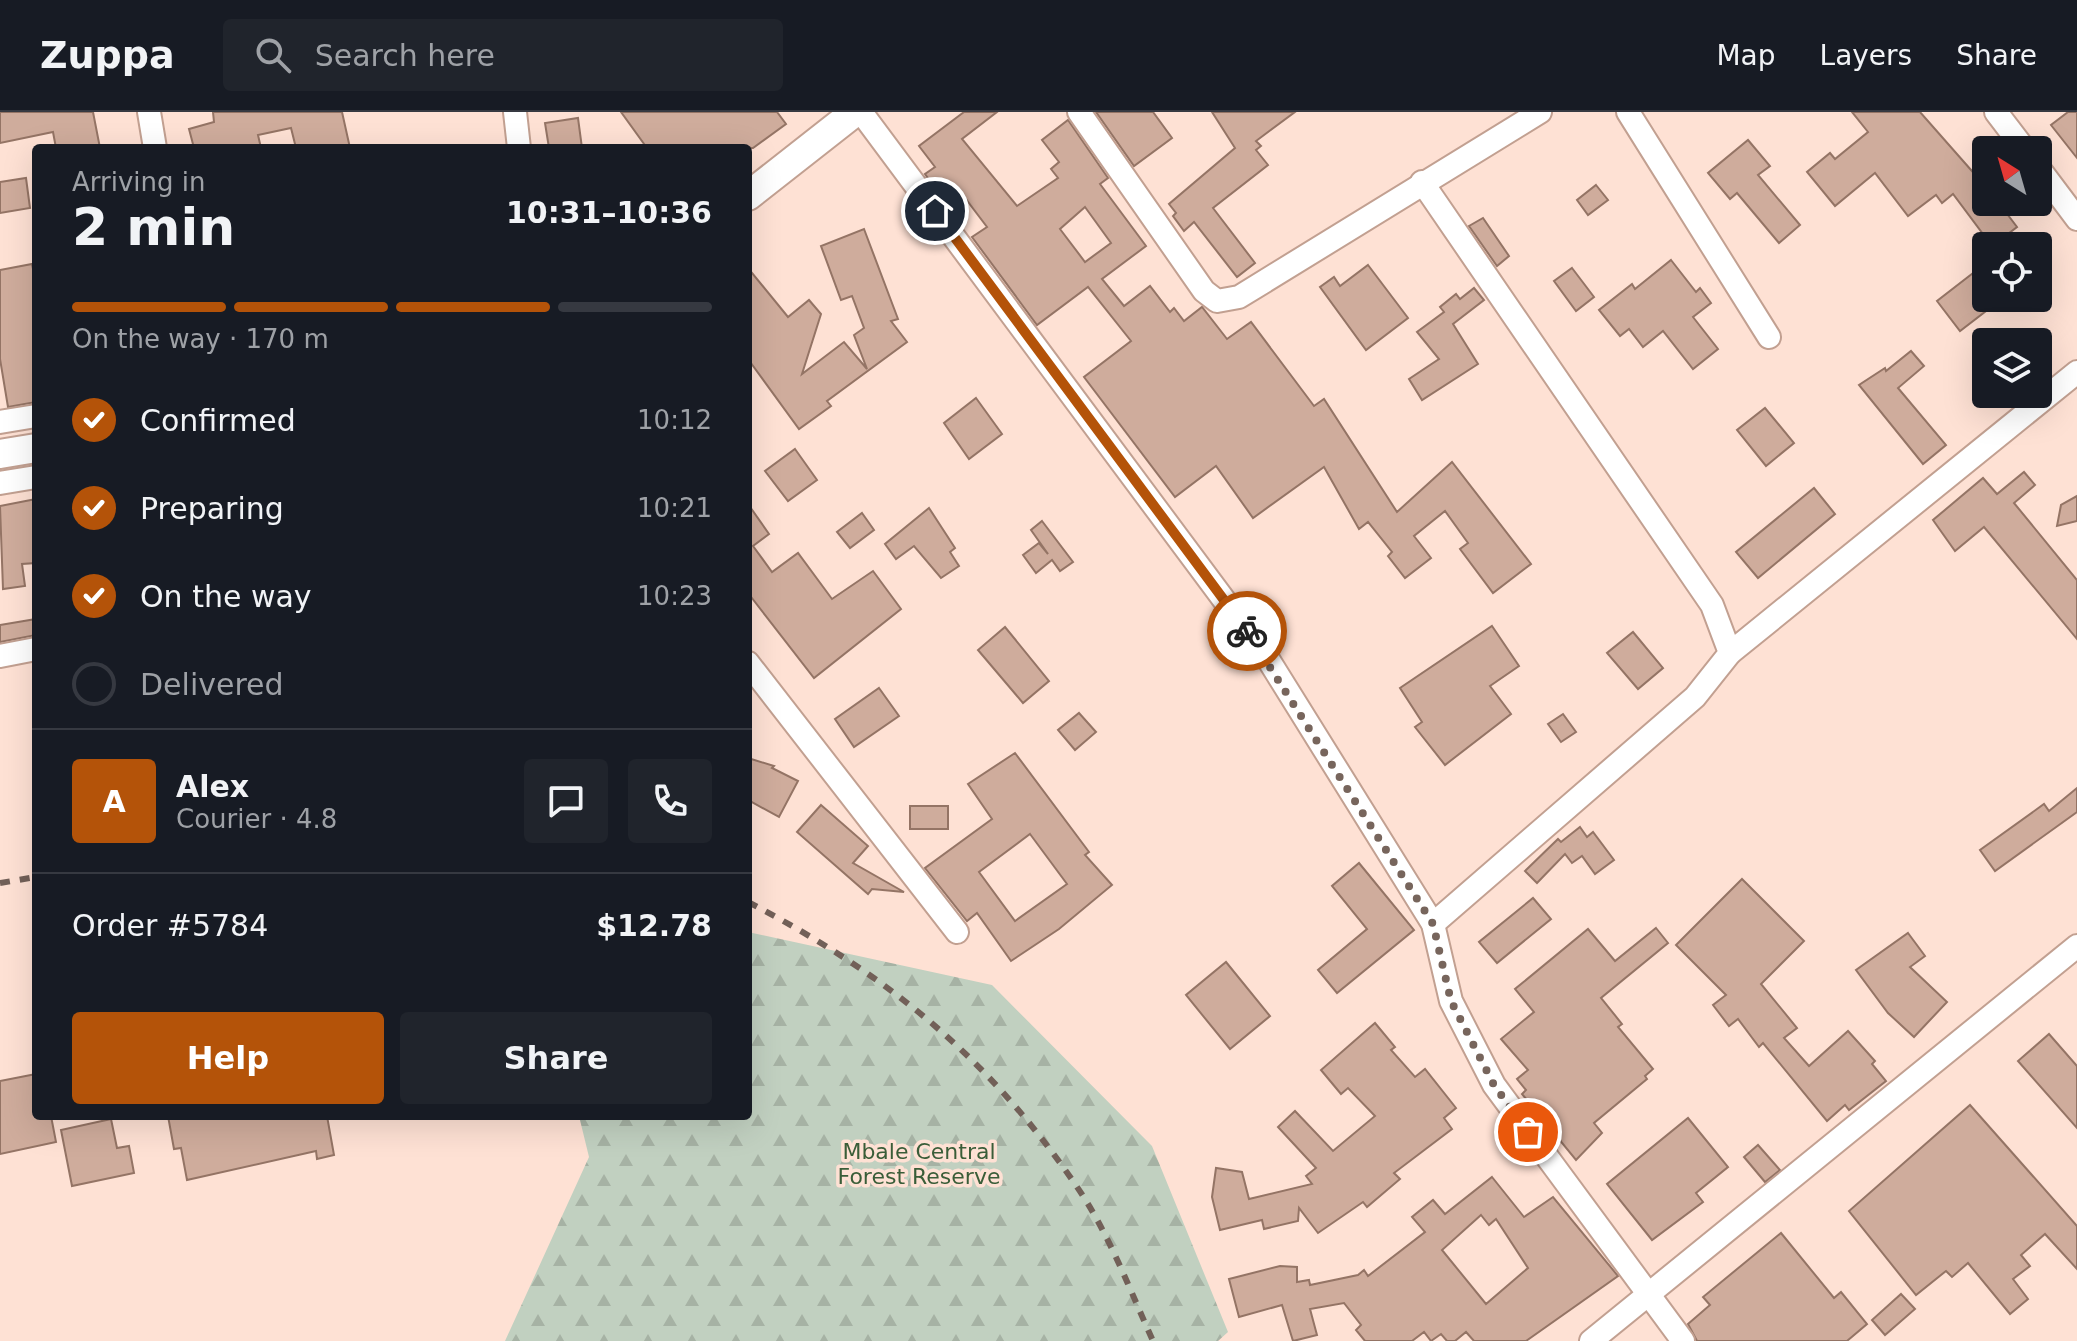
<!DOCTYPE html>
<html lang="en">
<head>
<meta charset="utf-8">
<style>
	:root { --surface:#171b24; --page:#20242c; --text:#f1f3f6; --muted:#9ea1a6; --line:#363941; --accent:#b45309 }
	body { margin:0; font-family:"DejaVu Sans",sans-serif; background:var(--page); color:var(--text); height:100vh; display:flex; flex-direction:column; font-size:30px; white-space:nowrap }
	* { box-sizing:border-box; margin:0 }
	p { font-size:26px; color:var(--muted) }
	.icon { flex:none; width:44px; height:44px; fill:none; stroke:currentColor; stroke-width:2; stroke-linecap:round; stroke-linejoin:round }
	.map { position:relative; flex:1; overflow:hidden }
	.sheet { position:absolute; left:32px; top:32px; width:720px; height:976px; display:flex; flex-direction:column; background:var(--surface); border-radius:8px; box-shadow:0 8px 32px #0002 }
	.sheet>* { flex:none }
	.needle { width:52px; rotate:323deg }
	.fabs { position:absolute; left:1972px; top:24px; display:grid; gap:16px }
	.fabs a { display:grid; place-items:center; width:80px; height:80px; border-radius:8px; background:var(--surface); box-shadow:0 8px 32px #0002; font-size:40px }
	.pin { position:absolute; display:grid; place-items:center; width:68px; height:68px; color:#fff; margin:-34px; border:4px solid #fff; border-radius:50%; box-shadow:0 2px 8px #0007 }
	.courier { position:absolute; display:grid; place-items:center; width:80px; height:80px; margin:-40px; border:6px solid #b45309; border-radius:50%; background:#fff; color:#222; box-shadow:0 2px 10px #0007 }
	.head em { font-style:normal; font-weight:700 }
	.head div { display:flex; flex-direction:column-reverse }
	.head { display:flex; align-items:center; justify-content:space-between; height:136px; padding:0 40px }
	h1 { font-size:52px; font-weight:700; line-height:60px }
	.bar { display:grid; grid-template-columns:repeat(4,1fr); gap:12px 8px; align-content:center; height:96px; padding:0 40px }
	.bar i { height:10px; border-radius:6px; background:var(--line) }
	.bar .active { background:var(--accent) }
	.bar p { grid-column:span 4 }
	.line { display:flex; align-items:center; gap:20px; padding:0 40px; border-top:2px solid var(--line) }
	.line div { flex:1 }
	.round { display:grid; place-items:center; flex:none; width:84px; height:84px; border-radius:8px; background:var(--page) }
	ol { padding:0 40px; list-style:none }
	li { display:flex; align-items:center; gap:24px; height:88px }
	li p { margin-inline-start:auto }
	li .icon { padding:8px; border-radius:50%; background:var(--accent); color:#fff; stroke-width:4 }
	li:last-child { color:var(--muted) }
	li i { width:44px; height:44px; border:4px solid var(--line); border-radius:50% }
	.cta { display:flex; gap:16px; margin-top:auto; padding:16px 40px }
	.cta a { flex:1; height:92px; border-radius:8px; background:var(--accent); color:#fff; font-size:32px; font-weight:700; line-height:92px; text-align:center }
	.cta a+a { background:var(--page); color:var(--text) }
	header { display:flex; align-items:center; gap:48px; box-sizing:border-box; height:112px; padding:0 40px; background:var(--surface); border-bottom:2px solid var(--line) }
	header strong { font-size:38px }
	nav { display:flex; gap:44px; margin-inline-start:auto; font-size:28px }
	.search { width:560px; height:72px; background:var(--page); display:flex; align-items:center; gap:20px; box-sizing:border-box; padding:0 28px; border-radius:8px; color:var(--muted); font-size:30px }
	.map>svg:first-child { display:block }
	.forest { fill:url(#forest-firs) }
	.building { fill:#cfac9c; stroke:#947465; stroke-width:2; fill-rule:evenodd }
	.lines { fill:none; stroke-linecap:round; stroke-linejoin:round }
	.minor-casing { stroke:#c2a091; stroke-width:26 }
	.major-casing { stroke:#c2a091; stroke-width:32 }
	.minor { stroke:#fff; stroke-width:22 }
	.major { stroke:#fff; stroke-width:28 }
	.rail { stroke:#726058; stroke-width:6; stroke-dasharray:10 10; stroke-linecap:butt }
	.done { stroke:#77655c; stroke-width:8; stroke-dasharray:0 14.4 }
	.route { stroke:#b45309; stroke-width:10 }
	.labels { text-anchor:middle; stroke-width:7; stroke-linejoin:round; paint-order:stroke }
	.park-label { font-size:22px; fill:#3a5d38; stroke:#fee1d4 }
</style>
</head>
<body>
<header>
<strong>Zuppa</strong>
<div class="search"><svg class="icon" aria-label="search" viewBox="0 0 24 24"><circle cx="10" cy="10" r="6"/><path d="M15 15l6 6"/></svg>Search here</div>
<nav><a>Map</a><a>Layers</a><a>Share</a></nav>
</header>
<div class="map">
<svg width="2077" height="1229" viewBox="0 0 2077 1229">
	<defs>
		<pattern id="forest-firs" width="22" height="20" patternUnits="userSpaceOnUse" patternTransform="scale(2)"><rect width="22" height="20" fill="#c1d0c0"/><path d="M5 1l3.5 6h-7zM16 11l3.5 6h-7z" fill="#a6b2a4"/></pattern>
	</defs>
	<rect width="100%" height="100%" fill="#fee1d4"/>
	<polygon class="forest" points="748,820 992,873 1152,1034 1228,1220 1218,1229 505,1229 589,1045 579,1004 748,1004"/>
	<g class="building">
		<polygon points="0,0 93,0 100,36 56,36 53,20 0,31"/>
		<polygon points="213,0 342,0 350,36 296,36 291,16 258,23 261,36 194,36 189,17 214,10"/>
		<polygon points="621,0 777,0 786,12 753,36 647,36"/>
		<path d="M964,0H997L962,27L1017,94L1058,66L1051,57L1059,50L1042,28L1068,8L1108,66L1100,72L1146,134L1102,167L1124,194L1150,174L1170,200L1174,196L1184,209L1202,195L1227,227L1251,210L1314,294L1324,287L1397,400L1452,350L1531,452L1493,481L1460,437L1468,431L1445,399L1414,424L1431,446L1405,466L1388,444L1392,440L1368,410L1359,417L1324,355L1253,406L1216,354L1175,385L1084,265L1131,229L1088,175L1037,213L972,125L987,115L962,82L948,93L925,62L935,55L919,34ZM1085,95L1111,131L1085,150L1060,117Z"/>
		<polygon points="1096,0 1153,0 1172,26 1134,54"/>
		<polygon points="1212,0 1295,0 1256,29 1261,34 1256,38 1268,53 1213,96 1255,151 1237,165 1194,110 1184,119 1173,104 1176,101 1169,92 1235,36"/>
		<polygon points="1852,0 1920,0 1986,75 1986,90 1998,90 2017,115 1992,134 1953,82 1942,91 1936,83 1908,104 1875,61 1835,94 1807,60 1830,41 1835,47 1868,20"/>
		<polygon points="2068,0 2077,0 2077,46 2051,13"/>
		<polygon points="578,6 582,36 549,36 545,11"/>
		<polygon points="1748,28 1770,54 1758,63 1800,113 1779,131 1737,81 1730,87 1708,61"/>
		<polygon points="26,66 30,96 0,101 0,70"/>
		<polygon points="1596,73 1608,88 1588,103 1577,88"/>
		<polygon points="1483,106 1509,144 1497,154 1469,114"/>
		<polygon points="864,117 898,207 891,209 907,230 827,289 831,294 799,317 748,247 748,156 788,205 809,188 821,202 802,262 844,230 867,257 854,223 864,216 852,184 841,188 821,134"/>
		<polygon points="1671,148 1696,180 1700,176 1711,191 1693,205 1718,237 1693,257 1663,219 1643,235 1629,217 1620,224 1599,198 1632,172 1635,177"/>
		<polygon points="1986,151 1986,186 2003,186 1960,219 1937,189"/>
		<polygon points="32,152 36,171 36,290 8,295 0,247 0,158"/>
		<polygon points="1368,153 1408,206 1366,238 1320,175 1334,165 1340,174"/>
		<polygon points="1572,156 1594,185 1576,199 1554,169"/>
		<polygon points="1474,176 1484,188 1453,212 1478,252 1422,288 1409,267 1439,247 1417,220 1444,200 1440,195 1456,182 1460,187"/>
		<polygon points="1911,239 1924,254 1898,276 1946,333 1923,352 1859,273 1885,256 1886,259"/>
		<polygon points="976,286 1002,322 969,347 944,311"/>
		<polygon points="1765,296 1794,331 1766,354 1737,318"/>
		<polygon points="795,337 817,368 788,389 765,359"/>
		<polygon points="2024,360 2035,373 2014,391 2077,468 2077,527 1984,415 1955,439 1933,408 1983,366 1997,382"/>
		<polygon points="1814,376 1835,402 1758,466 1736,440"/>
		<polygon points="2077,384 2077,409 2057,414 2061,393"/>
		<polygon points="36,387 36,451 22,452 25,474 3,477 0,394"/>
		<polygon points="748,392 769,422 753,434 772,460 798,441 832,487 873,459 901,497 814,566 748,481"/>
		<polygon points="929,396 955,436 950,440 959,454 941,466 914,434 896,447 885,432"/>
		<polygon points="862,401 874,418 850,436 837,420"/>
		<polygon points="1042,409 1073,450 1060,459 1052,448 1036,461 1023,443 1039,431 1048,442 1031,418"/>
		<polygon points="36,507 36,523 0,530 0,513"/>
		<polygon points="1492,514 1519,554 1490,574 1511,602 1445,653 1415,615 1422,610 1400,576"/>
		<polygon points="1005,515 1049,569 1023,591 978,538"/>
		<polygon points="1633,520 1663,556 1638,577 1607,541"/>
		<polygon points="879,576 899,604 854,635 835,607"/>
		<polygon points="1079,601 1096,620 1075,638 1058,618"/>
		<polygon points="1563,602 1576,620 1561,630 1548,612"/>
		<path d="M1015,641L1089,740L1085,743L1112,773L1059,817L1011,849L977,801L967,809L925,756L992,707L968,672ZM1030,722L1067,772L1015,809L979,760Z"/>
		<polygon points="748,646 774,654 772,656 798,669 779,705 748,688"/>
		<polygon points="2077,676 2077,700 1995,759 1980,738 2044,692 2049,699"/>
		<polygon points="821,693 868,734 853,751 904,780 872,777 868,782 797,720"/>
		<rect x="910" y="694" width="38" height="23"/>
		<polygon points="1580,715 1587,725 1593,720 1614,748 1595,762 1582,744 1572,751 1565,742 1537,771 1525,759 1558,727 1561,730"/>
		<polygon points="1359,751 1414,818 1337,881 1318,858 1367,817 1332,774"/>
		<polygon points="1742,767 1804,829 1761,872 1797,916 1784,926 1809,954 1848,919 1875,949 1872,952 1886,969 1849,998 1845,993 1827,1009 1763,931 1759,935 1738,907 1729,914 1713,893 1726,883 1676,833"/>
		<polygon points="1533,786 1551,807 1497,851 1479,830"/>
		<polygon points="1656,816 1668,831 1601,886 1622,912 1618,915 1653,957 1645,964 1647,967 1594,1011 1602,1021 1576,1048 1522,982 1526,978 1517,967 1528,958 1501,927 1534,900 1515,877 1588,817 1615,849"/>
		<polygon points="1908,821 1925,844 1910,855 1947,890 1914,925 1888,901 1856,858"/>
		<polygon points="1226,850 1270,904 1230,937 1186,883"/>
		<polygon points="1375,911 1395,935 1391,938 1415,965 1425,957 1456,996 1444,1006 1452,1017 1394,1061 1400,1067 1367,1095 1363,1090 1318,1121 1299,1096 1298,1109 1264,1117 1262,1108 1220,1118 1212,1085 1216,1056 1242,1060 1249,1087 1312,1072 1306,1064 1316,1056 1278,1015 1295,999 1333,1039 1375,1004 1348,976 1341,982 1321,958"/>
		<polygon points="2049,922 2077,954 2077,1016 2018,949"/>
		<polygon points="36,962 36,1004 51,1004 56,1030 0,1042 0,969"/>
		<polygon points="1970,993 2077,1114 2077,1157 2045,1122 2021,1143 2030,1154 2013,1167 2028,1187 2010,1202 1968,1151 1952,1165 1946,1159 1916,1183 1849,1099"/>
		<polygon points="168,1004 327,1004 334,1043 317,1047 316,1039 187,1068 181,1036 174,1037"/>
		<polygon points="1688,1006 1728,1055 1696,1081 1703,1090 1652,1128 1607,1072"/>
		<polygon points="111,1007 117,1036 129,1034 134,1061 72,1074 61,1018"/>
		<polygon points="1758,1033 1780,1058 1765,1070 1744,1045"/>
		<path d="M1492,1065L1524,1105L1553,1085L1618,1164L1526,1229H1474L1466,1220L1455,1229H1447L1441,1222L1431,1229L1424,1220L1412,1229H1365L1356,1218L1361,1213L1344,1191L1310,1197L1317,1223L1293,1229L1282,1193L1239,1205L1229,1167L1280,1154L1297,1155V1170L1309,1168L1310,1173L1358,1163L1364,1158L1368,1164L1425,1120L1412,1105L1433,1088L1445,1102ZM1481,1103L1489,1113L1496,1107L1528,1156L1486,1192L1442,1138Z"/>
		<polygon points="1781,1121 1834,1186 1841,1180 1867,1212 1847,1229 1697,1229 1688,1212 1710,1193 1703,1185"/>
		<polygon points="1901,1182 1915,1197 1885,1223 1872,1208"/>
	</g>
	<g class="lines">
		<defs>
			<g id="minor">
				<polyline points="149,0 155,36"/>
				<polyline points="515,0 519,36"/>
				<polyline points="861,0 1268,547 1433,812 1451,889 1494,973 1683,1229"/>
				<polyline points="1079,0 1204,179 1217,189 1239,185 1540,0"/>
				<polyline points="1628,0 1769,225"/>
				<polyline points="1996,0 2025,38"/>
				<polyline points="2038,55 2077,107"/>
				<polyline points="1422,70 1712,493 1730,541 1695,585 1433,812"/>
				<polyline points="0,310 36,304"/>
				<polyline points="0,371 36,365"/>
				<polyline points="1730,541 2077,260"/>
				<polyline points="0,544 36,537"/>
				<polyline points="748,551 957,820"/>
				<polyline points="1591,1229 2077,834"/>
			</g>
			<g id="major">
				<polyline points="748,84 855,0"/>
				<polyline points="0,342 36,336"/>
			</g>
		</defs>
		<use href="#minor" class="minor-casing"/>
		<use href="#major" class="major-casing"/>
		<use href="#minor" class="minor"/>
		<use href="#major" class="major"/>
		<g class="rail">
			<polyline points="0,771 36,765"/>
			<path d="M748,790C885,861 987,944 1075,1072C1108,1119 1129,1176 1153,1229"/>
		</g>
	</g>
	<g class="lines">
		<polyline class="done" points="1247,519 1433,812 1451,889 1494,973 1528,1020"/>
		<polyline class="route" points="935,99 1247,519"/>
	</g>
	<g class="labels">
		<g class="park-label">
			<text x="919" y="1047">Mbale Central<tspan x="919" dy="25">Forest Reserve</tspan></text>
		</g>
	</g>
</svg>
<div class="fabs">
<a><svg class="needle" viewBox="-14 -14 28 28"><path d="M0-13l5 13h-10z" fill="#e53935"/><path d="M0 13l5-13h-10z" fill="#9ea1a6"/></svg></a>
<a><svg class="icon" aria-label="locate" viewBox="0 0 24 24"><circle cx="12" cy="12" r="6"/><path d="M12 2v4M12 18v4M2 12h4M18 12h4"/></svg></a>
<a><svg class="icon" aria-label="layers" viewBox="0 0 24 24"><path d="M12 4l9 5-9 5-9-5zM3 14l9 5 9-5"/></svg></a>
</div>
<div class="pin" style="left:1528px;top:1020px;background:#ea580c"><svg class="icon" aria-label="bag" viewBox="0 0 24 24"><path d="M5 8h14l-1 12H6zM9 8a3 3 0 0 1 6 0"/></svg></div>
<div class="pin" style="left:935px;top:99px;background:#1f2937"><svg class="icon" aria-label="home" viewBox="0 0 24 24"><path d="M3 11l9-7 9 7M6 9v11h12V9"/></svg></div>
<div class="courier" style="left:1247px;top:519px"><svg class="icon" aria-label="bike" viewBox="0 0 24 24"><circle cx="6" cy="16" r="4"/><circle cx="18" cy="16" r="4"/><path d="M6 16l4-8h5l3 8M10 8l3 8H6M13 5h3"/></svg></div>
<section class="sheet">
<div class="head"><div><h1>2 min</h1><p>Arriving in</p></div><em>10:31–10:36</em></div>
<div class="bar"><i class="active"></i><i class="active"></i><i class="active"></i><i></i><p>On the way · 170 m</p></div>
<ol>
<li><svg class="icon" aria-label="check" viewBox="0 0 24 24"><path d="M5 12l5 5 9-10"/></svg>Confirmed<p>10:12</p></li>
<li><svg class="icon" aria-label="check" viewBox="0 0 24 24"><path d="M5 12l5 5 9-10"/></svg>Preparing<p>10:21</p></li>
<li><svg class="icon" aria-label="check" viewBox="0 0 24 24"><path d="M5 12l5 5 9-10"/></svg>On the way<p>10:23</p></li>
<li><i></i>Delivered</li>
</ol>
<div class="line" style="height:144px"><b class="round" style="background:var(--accent);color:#fff">A</b><div><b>Alex</b><p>Courier · 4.8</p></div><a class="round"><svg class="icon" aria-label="chat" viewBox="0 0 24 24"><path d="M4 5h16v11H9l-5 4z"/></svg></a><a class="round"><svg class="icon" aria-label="phone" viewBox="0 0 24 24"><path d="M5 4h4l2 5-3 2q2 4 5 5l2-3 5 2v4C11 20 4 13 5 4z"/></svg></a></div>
<div class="line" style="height:104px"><div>Order #5784</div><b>$12.78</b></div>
<div class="cta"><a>Help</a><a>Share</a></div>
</section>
</div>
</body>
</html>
